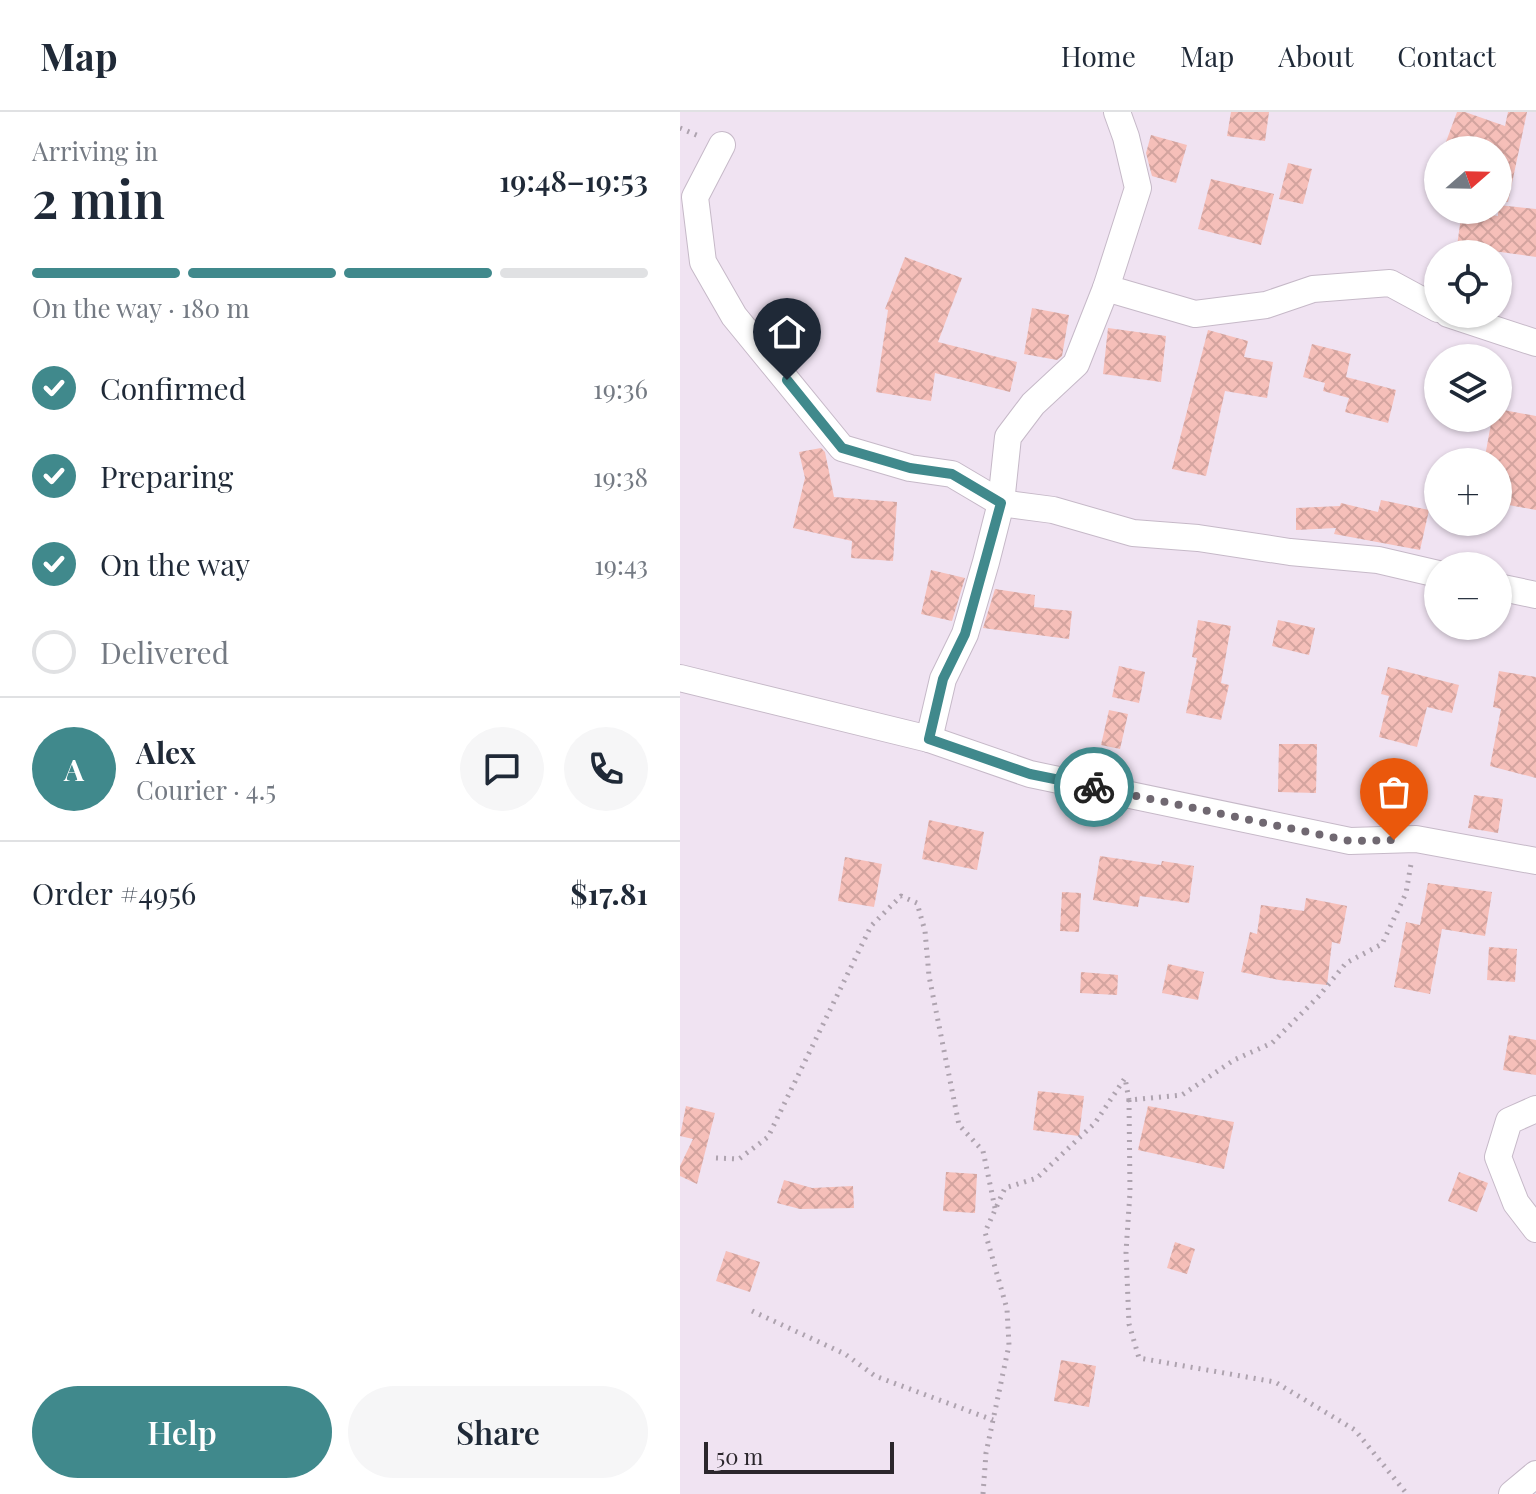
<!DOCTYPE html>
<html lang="en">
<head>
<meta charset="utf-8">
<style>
	:root { --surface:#fff; --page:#f6f6f7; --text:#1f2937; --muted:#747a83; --line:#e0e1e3; --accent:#40898c }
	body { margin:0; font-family:"Playfair Display",serif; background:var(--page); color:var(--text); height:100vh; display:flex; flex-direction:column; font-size:30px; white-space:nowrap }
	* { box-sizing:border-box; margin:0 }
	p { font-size:26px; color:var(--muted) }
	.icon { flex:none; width:44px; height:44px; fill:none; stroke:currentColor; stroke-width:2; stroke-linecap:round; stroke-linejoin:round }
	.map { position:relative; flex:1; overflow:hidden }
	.side { display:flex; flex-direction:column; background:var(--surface); width:680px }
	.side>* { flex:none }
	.needle { width:52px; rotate:70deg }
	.fabs { position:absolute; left:744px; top:24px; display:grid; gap:16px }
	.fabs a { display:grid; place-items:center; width:88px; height:88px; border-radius:50%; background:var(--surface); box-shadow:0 2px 6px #0004; font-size:40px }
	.scale { position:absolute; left:24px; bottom:20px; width:190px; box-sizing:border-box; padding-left:8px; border:4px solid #2b262c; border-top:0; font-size:22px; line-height:28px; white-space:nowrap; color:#2b262c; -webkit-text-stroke:6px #f0e3f2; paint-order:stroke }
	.pin { position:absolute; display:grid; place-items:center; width:68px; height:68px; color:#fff; margin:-82px -34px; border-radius:50% 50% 50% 0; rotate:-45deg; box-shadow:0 0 8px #0007 }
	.pin .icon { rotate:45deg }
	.courier { position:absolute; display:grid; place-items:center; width:80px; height:80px; margin:-40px; border:6px solid #40898c; border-radius:50%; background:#fff; color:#222; box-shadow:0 2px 10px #0007 }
	.head em { font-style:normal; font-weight:600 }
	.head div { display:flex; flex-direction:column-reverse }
	.head { display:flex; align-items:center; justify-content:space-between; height:136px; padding:0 32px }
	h1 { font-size:52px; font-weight:600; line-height:60px }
	.bar { display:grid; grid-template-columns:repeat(4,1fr); gap:12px 8px; align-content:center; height:96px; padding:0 32px }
	.bar i { height:10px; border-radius:6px; background:var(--line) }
	.bar .selected { background:var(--accent) }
	.bar p { grid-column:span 4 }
	.line { display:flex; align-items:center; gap:20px; padding:0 32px; border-top:2px solid var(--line) }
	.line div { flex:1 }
	.round { display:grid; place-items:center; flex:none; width:84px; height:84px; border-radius:42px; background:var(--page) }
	ol { padding:0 32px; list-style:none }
	li { display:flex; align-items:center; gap:24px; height:88px }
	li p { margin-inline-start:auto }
	li .icon { padding:8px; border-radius:50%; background:var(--accent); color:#fff; stroke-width:4 }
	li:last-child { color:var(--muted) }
	li i { width:44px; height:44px; border:4px solid var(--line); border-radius:50% }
	.button { display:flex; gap:16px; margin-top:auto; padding:16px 32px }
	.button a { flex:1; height:92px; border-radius:48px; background:var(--accent); color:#fff; font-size:32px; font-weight:600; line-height:92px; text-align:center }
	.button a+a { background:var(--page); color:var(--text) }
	header { display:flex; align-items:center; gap:48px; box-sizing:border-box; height:112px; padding:0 40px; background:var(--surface); border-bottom:2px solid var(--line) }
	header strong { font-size:38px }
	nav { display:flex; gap:44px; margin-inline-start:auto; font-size:28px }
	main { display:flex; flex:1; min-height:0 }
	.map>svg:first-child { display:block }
	.building { fill:url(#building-cross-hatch) }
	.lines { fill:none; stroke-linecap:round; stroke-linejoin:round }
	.minor-casing { stroke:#c6b9c8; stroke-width:28 }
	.path { stroke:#aea3af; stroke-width:5; stroke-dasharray:2 6; stroke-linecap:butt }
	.minor { stroke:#fff; stroke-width:26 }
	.done { stroke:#706871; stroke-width:8; stroke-dasharray:0 14.4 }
	.route { stroke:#40898c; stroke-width:10 }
</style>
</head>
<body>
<header>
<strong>Map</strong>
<nav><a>Home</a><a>Map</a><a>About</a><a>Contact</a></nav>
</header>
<main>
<section class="side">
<div class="head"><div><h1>2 min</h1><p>Arriving in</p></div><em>19:48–19:53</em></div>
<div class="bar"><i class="selected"></i><i class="selected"></i><i class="selected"></i><i></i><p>On the way · 180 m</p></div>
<ol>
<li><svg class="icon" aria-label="check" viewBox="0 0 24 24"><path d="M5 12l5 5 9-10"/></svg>Confirmed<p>19:36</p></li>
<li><svg class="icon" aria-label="check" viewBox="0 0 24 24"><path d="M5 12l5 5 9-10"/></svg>Preparing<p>19:38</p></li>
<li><svg class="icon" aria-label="check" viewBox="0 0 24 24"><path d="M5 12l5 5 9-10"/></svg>On the way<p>19:43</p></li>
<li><i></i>Delivered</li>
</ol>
<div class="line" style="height:144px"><b class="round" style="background:var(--accent);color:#fff">A</b><div><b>Alex</b><p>Courier · 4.5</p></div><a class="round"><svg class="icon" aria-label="chat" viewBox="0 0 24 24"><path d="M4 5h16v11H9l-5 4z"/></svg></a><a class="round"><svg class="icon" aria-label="phone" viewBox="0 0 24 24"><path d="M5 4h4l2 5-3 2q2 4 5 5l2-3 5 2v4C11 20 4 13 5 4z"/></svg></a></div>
<div class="line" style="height:104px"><div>Order #4956</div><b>$17.81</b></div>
<div class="button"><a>Help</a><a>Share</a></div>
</section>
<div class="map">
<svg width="856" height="1382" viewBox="0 0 856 1382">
	<defs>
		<pattern id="building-cross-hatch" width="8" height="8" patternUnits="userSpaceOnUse" patternTransform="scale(2)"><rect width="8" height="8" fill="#f6bfb9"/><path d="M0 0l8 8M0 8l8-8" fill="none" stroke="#d3a49f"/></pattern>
	</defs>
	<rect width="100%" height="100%" fill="#f0e3f2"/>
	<g class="building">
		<polygon points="551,0 589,0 585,29 547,24"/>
		<polygon points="777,0 785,0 825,14 828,0 847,0 828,90 818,89 818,38 763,38"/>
		<polygon points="471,23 507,33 496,71 472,64 466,41"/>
		<polygon points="608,51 632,57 623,92 599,87"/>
		<polygon points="531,67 594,82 581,133 518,117"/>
		<polygon points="818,93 856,97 856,145 777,134 782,98 818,104"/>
		<polygon points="225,145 282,166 258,230 337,250 330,280 255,261 251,289 196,280 208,198 205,197"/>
		<polygon points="352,196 389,203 382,244 377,248 344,242"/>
		<polygon points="428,216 486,224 481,270 423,262"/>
		<polygon points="528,218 568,229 564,245 593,250 587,286 545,279 526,364 492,357"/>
		<polygon points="632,232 671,242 666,265 716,278 708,311 665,300 669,286 643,279 645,271 623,265"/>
		<polygon points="818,297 856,304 856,398 818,391 818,350 804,350 812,306 818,306"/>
		<polygon points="141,336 145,340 154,385 217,390 213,449 171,446 172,429 113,416 125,366 119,340"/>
		<polygon points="701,388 749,398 740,438 654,422 656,416 616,418 616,396 660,394 661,391 698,400"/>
		<polygon points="251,458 285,466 272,509 241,502"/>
		<polygon points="315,477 355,483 354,495 392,499 389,527 303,516"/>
		<polygon points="518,508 551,514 541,571 549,573 541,608 506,601 517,546 512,545"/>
		<polygon points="598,508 635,516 629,543 592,534"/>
		<polygon points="439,554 465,560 459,591 432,585"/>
		<polygon points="708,555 779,573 772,601 747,595 737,635 699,625 709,584 701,582"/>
		<polygon points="819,559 856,565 856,666 810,654 821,597 813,595"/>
		<polygon points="429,598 448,602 440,637 421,633"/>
		<polygon points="599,632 637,632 636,681 598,680"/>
		<polygon points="794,683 823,687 818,721 788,716"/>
		<polygon points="249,708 304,720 297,758 242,747"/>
		<polygon points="420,744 481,753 482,749 514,754 509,791 460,784 458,795 413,788"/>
		<polygon points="165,745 202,752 194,795 158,789"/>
		<polygon points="748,771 812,780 805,824 762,817 750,882 714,875 726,810 740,813"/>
		<polygon points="382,780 401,781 399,820 380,819"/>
		<polygon points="626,786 667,794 660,832 652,830 647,873 599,868 561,860 570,820 577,822 581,793 624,799"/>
		<polygon points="809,835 837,837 835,870 807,868"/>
		<polygon points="488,852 524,860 518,888 482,881"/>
		<polygon points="401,860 438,863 437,883 400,881"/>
		<polygon points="829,923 856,928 856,963 823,958"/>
		<polygon points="358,979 404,984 399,1024 353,1018"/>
		<polygon points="6,994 35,1001 17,1072 0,1064 0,1054 13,1027 0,1024"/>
		<polygon points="468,994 554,1010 544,1057 458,1038"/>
		<polygon points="266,1060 297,1062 295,1101 263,1099"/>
		<polygon points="779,1060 808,1071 797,1100 768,1089"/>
		<polygon points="104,1068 132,1076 173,1074 174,1096 120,1097 97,1091"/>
		<polygon points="495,1130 515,1137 507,1162 487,1156"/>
		<polygon points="46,1139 80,1150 70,1180 36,1169"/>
		<polygon points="381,1248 416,1254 409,1295 374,1289"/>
	</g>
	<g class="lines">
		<defs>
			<g id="minor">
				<polyline points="42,33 15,85 23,150 54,204 162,336 230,356 272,362 321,391 373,398 453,421 518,426 610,440 698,448 758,462"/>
				<polyline points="426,176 515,202 586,193 633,177 710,171 758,197"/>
				<polyline points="768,202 856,231"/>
				<polyline points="818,475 856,483"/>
				<polyline points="0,566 249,627 350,662 670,729 736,727 856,749"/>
				<polyline points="249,627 263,567 285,522 306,450 321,391 328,325 353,292 396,252 426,176 458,76 446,25 437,0"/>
				<polyline points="856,997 829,1009 818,1045 836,1091 856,1117"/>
				<polyline points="832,1382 856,1362"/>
			</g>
		</defs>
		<use href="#minor" class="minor-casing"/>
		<g class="path">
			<polyline points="0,16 21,25"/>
			<polyline points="449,988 450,1080 446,1140 449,1212 459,1246 595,1270 675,1318 727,1382"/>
			<polyline points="36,1046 59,1047 88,1025 191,814 221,784 237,791 245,819 249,864 279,1013 303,1039 315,1096"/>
			<polyline points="72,1199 165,1242 195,1264 313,1308"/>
			<polyline points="303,1382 306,1341 329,1233 327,1197 305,1120 325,1076 357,1066 415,1011 445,966 449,988 502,983 554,948 592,931 639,884 666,851 702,832 726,781 731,752"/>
		</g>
		<use href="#minor" class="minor"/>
	</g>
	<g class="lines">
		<polyline class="done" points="414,675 670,729 714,728"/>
		<polyline class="route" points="107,268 162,336 230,356 272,362 321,391 285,522 263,567 249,627 350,662 414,675"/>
	</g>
</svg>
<div class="fabs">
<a><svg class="needle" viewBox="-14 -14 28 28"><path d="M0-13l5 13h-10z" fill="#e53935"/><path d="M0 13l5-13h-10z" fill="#747a83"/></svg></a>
<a><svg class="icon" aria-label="locate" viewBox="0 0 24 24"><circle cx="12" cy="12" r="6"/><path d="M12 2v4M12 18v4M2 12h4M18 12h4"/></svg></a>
<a><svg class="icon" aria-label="layers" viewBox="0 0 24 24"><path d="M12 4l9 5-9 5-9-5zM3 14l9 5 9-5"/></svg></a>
<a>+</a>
<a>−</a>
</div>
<div class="scale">50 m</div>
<div class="pin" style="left:714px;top:728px;background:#ea580c"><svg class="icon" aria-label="bag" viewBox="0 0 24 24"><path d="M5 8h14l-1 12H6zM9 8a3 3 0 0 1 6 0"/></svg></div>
<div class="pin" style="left:107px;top:268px;background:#1f2937"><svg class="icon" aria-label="home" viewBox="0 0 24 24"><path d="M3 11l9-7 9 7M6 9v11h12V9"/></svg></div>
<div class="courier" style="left:414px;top:675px"><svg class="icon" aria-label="bike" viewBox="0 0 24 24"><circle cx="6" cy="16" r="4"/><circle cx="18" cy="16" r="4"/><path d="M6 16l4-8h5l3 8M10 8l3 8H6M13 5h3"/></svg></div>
</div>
</main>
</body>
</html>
